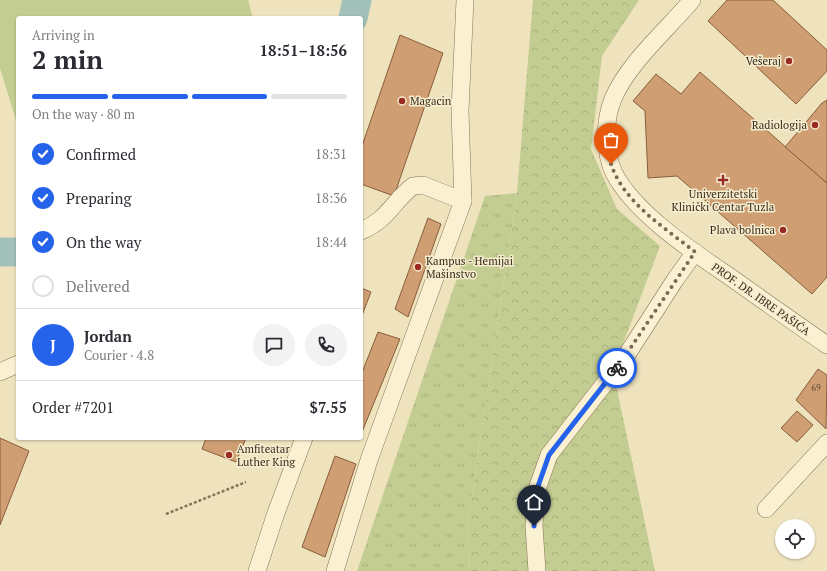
<!DOCTYPE html>
<html lang="en">
<head>
<meta charset="utf-8">
<style>
	:root { --surface:#fff; --page:#f2f2f3; --text:#2b2b33; --muted:#7c7c81; --line:#e1e1e2; --accent:#2563eb }
	body { margin:0; font-family:"PT Serif",serif; background:var(--page); color:var(--text); height:100vh; display:flex; flex-direction:column; font-size:15px; white-space:nowrap }
	* { box-sizing:border-box; margin:0 }
	p { font-size:13px; color:var(--muted) }
	.icon { flex:none; width:22px; height:22px; fill:none; stroke:currentColor; stroke-width:2; stroke-linecap:round; stroke-linejoin:round }
	.map { position:relative; flex:1; overflow:hidden }
	.side { position:absolute; left:16px; top:16px; width:347px; height:424px; display:flex; flex-direction:column; background:var(--surface); border-radius:4px; box-shadow:0 1px 3px #0004 }
	.side>* { flex:none }
	.tools { position:absolute; left:775px; top:519px; display:grid; gap:8px }
	.tools a { display:grid; place-items:center; width:40px; height:40px; border-radius:50%; background:var(--surface); box-shadow:0 1px 3px #0004; font-size:20px }
	.pin { position:absolute; display:grid; place-items:center; width:34px; height:34px; color:#fff; margin:-41px -17px; border-radius:50% 50% 50% 0; rotate:-45deg; box-shadow:0 0 4px #0007 }
	.pin .icon { rotate:45deg }
	.courier { position:absolute; display:grid; place-items:center; width:40px; height:40px; margin:-20px; border:3px solid #2563eb; border-radius:50%; background:#fff; color:#222; box-shadow:0 1px 5px #0007 }
	.overview em { font-style:normal; font-weight:600 }
	.overview div { display:flex; flex-direction:column-reverse }
	.overview { display:flex; align-items:center; justify-content:space-between; height:68px; padding:0 16px }
	h1 { font-size:26px; font-weight:600; line-height:30px }
	.bar { display:grid; grid-template-columns:repeat(4,1fr); gap:6px 4px; align-content:center; height:48px; padding:0 16px }
	.bar i { height:5px; border-radius:3px; background:var(--line) }
	.bar .current { background:var(--accent) }
	.bar p { grid-column:span 4 }
	.line { display:flex; align-items:center; gap:10px; padding:0 16px; border-top:1px solid var(--line) }
	.line div { flex:1 }
	.round { display:grid; place-items:center; flex:none; width:42px; height:42px; border-radius:21px; background:var(--page) }
	ol { padding:0 16px; list-style:none }
	li { display:flex; align-items:center; gap:12px; height:44px }
	li p { margin-inline-start:auto }
	li .icon { padding:4px; border-radius:50%; background:var(--accent); color:#fff; stroke-width:4 }
	li:last-child { color:var(--muted) }
	li i { width:22px; height:22px; border:2px solid var(--line); border-radius:50% }
	.map>svg:first-child { display:block }
	.grass { fill:url(#grass-tufts) }
	.forest { fill:url(#forest-crowns) }
	.pitch { fill:#c3cd92 }
	.lines { fill:none; stroke-linecap:round; stroke-linejoin:round }
	.river { stroke:#a2c1b9; stroke-width:29 }
	.building { fill:#cf9e73; stroke:#885e3b }
	.minor-casing { stroke:#887456; stroke-width:18 }
	.path { stroke:#887456; stroke-width:2.5; stroke-dasharray:3 2; stroke-linecap:butt }
	.minor { stroke:#faf0d2; stroke-width:17 }
	.done { stroke:#776b55; stroke-width:4; stroke-dasharray:0 7.2 }
	.route { stroke:#2563eb; stroke-width:5 }
	.poi-dot { fill:#992a24; stroke:#f6edce; stroke-width:1.5 }
	.labels { text-anchor:middle; stroke-width:3; stroke-linejoin:round; paint-order:stroke }
	.number-label { font-size:9px; fill:#5d4732 }
	.poi-label { font-size:11px; fill:#372a1c; stroke:#f6edce; text-anchor:end }
	.street-label { font-size:11px; fill:#372a1c; stroke:#f6edce }
</style>
</head>
<body>
<div class="map">
<svg width="827" height="571" viewBox="0 0 827 571">
	<defs>
		<pattern id="grass-tufts" width="24" height="20" patternUnits="userSpaceOnUse"><rect width="24" height="20" fill="#c3cd92"/><path d="M3 7l-1-3M5 7V3M7 7l1-3M15 17l-1-3M17 17v-4M19 17l1-3" fill="none" stroke="#a8b07d"/></pattern>
		<pattern id="forest-crowns" width="20" height="18" patternUnits="userSpaceOnUse"><rect width="20" height="18" fill="#c3cd92"/><path d="M2 6a3 3 0 1 1 6 0M12 15a3 3 0 1 1 6 0" fill="none" stroke="#a8b07d"/></pattern>
	</defs>
	<rect width="100%" height="100%" fill="#efe3be"/>
	<polygon class="grass" points="517,193 468,522 470,571 357,571 485,196"/>
	<polygon class="forest" points="533,0 639,0 602,56 591,149 617,209 660,246 613,370 655,571 470,571 468,522 517,193"/>
	<polygon class="pitch" points="0,0 248,0 253,18 18,18 18,127 0,68"/>
	<g class="lines">
		<g class="river">
			<polyline points="353,18 357,0"/>
			<polyline points="0,252 18,252"/>
		</g>
	</g>
	<g class="building">
		<polygon points="727,0 773,0 827,50 827,71 796,104 708,21"/>
		<polygon points="400,35 443,53 394,196 361,184 361,149"/>
		<polygon points="700,72 827,183 827,277 812,294 677,176 648,178 645,111 633,101 656,74 681,94"/>
		<polygon points="827,100 827,183 785,147 822,103"/>
		<polygon points="428,218 441,224 408,317 395,309"/>
		<polygon points="361,288 371,292 361,318"/>
		<polygon points="378,332 400,339 362,432 361,375"/>
		<polygon points="818,369 827,375 826,429 796,400"/>
		<polygon points="797,411 813,425 797,442 781,428"/>
		<polygon points="0,438 29,451 0,525"/>
		<polygon points="206,438 246,438 236,462 202,449"/>
		<polygon points="335,456 356,464 325,557 302,547"/>
	</g>
	<g class="lines">
		<defs>
			<g id="minor">
				<path d="M692,0C667,30 628,63 613,99C604,121 604,152 614,173C635,214 695,253 733,279C764,301 795,323 827,345"/>
				<polyline points="463,201 460,111 465,0"/>
				<polyline points="0,372 18,364"/>
				<polyline points="766,509 827,443"/>
				<polyline points="257,571 276,513 304,438"/>
				<path d="M335,571L369,460L463,201L423,185L413,186C393,201 388,220 361,231"/>
				<polyline points="537,571 534,526 536,492 549,455 626,356 675,280 695,252"/>
			</g>
		</defs>
		<use href="#minor" class="minor-casing"/>
		<polyline class="path" points="166,514 246,482"/>
		<use href="#minor" class="minor"/>
	</g>
	<g class="lines">
		<path class="done" d="M611,164C624,203 664,227 695,252L617,368"/>
		<polyline class="route" points="534,526 536,492 549,455 617,368"/>
	</g>
	<g class="poi-dot">
		<circle cx="789" cy="61" r="4"/>
		<circle cx="402" cy="101" r="4"/>
		<circle cx="815" cy="125" r="4"/>
		<path d="M721 174h4v4h4v4h-4v4h-4v-4h-4v-4h4z"/>
		<circle cx="783" cy="230" r="4"/>
		<circle cx="418" cy="267" r="4"/>
		<circle cx="229" cy="455" r="4"/>
	</g>
	<g class="labels">
		<g class="number-label">
			<text x="816" y="391">69</text>
		</g>
		<g class="poi-label">
			<text x="781" y="65">Vešeraj</text>
			<text x="410" y="105" text-anchor="start">Magacin</text>
			<text x="807" y="129">Radiologija</text>
			<text x="723" y="198" text-anchor="middle">Univerzitetski<tspan x="723" dy="13">Klinički Centar Tuzla</tspan></text>
			<text x="775" y="234">Plava bolnica</text>
			<text x="426" y="265" text-anchor="start">Kampus - Hemijai<tspan x="426" dy="13">Mašinstvo</tspan></text>
			<text x="237" y="453" text-anchor="start">Amfiteatar<tspan x="237" dy="13">Luther King</tspan></text>
		</g>
		<g class="street-label">
			<text transform="translate(761 299) rotate(35)" y="4">PROF. DR. IBRE PAŠIĆA</text>
		</g>
	</g>
</svg>
<div class="tools">
<a><svg class="icon" aria-label="locate" viewBox="0 0 24 24"><circle cx="12" cy="12" r="6"/><path d="M12 2v4M12 18v4M2 12h4M18 12h4"/></svg></a>
</div>
<div class="pin" style="left:611px;top:164px;background:#ea580c"><svg class="icon" aria-label="bag" viewBox="0 0 24 24"><path d="M5 8h14l-1 12H6zM9 8a3 3 0 0 1 6 0"/></svg></div>
<div class="pin" style="left:534px;top:526px;background:#1f2937"><svg class="icon" aria-label="home" viewBox="0 0 24 24"><path d="M3 11l9-7 9 7M6 9v11h12V9"/></svg></div>
<div class="courier" style="left:617px;top:368px"><svg class="icon" aria-label="bike" viewBox="0 0 24 24"><circle cx="6" cy="16" r="4"/><circle cx="18" cy="16" r="4"/><path d="M6 16l4-8h5l3 8M10 8l3 8H6M13 5h3"/></svg></div>
<section class="side">
<div class="overview"><div><h1>2 min</h1><p>Arriving in</p></div><em>18:51–18:56</em></div>
<div class="bar"><i class="current"></i><i class="current"></i><i class="current"></i><i></i><p>On the way · 80 m</p></div>
<ol>
<li><svg class="icon" aria-label="check" viewBox="0 0 24 24"><path d="M5 12l5 5 9-10"/></svg>Confirmed<p>18:31</p></li>
<li><svg class="icon" aria-label="check" viewBox="0 0 24 24"><path d="M5 12l5 5 9-10"/></svg>Preparing<p>18:36</p></li>
<li><svg class="icon" aria-label="check" viewBox="0 0 24 24"><path d="M5 12l5 5 9-10"/></svg>On the way<p>18:44</p></li>
<li><i></i>Delivered</li>
</ol>
<div class="line" style="height:72px"><b class="round" style="background:var(--accent);color:#fff">J</b><div><b>Jordan</b><p>Courier · 4.8</p></div><a class="round"><svg class="icon" aria-label="chat" viewBox="0 0 24 24"><path d="M4 5h16v11H9l-5 4z"/></svg></a><a class="round"><svg class="icon" aria-label="phone" viewBox="0 0 24 24"><path d="M5 4h4l2 5-3 2q2 4 5 5l2-3 5 2v4C11 20 4 13 5 4z"/></svg></a></div>
<div class="line" style="height:52px"><div>Order #7201</div><b>$7.55</b></div>
</section>
</div>
</body>
</html>
